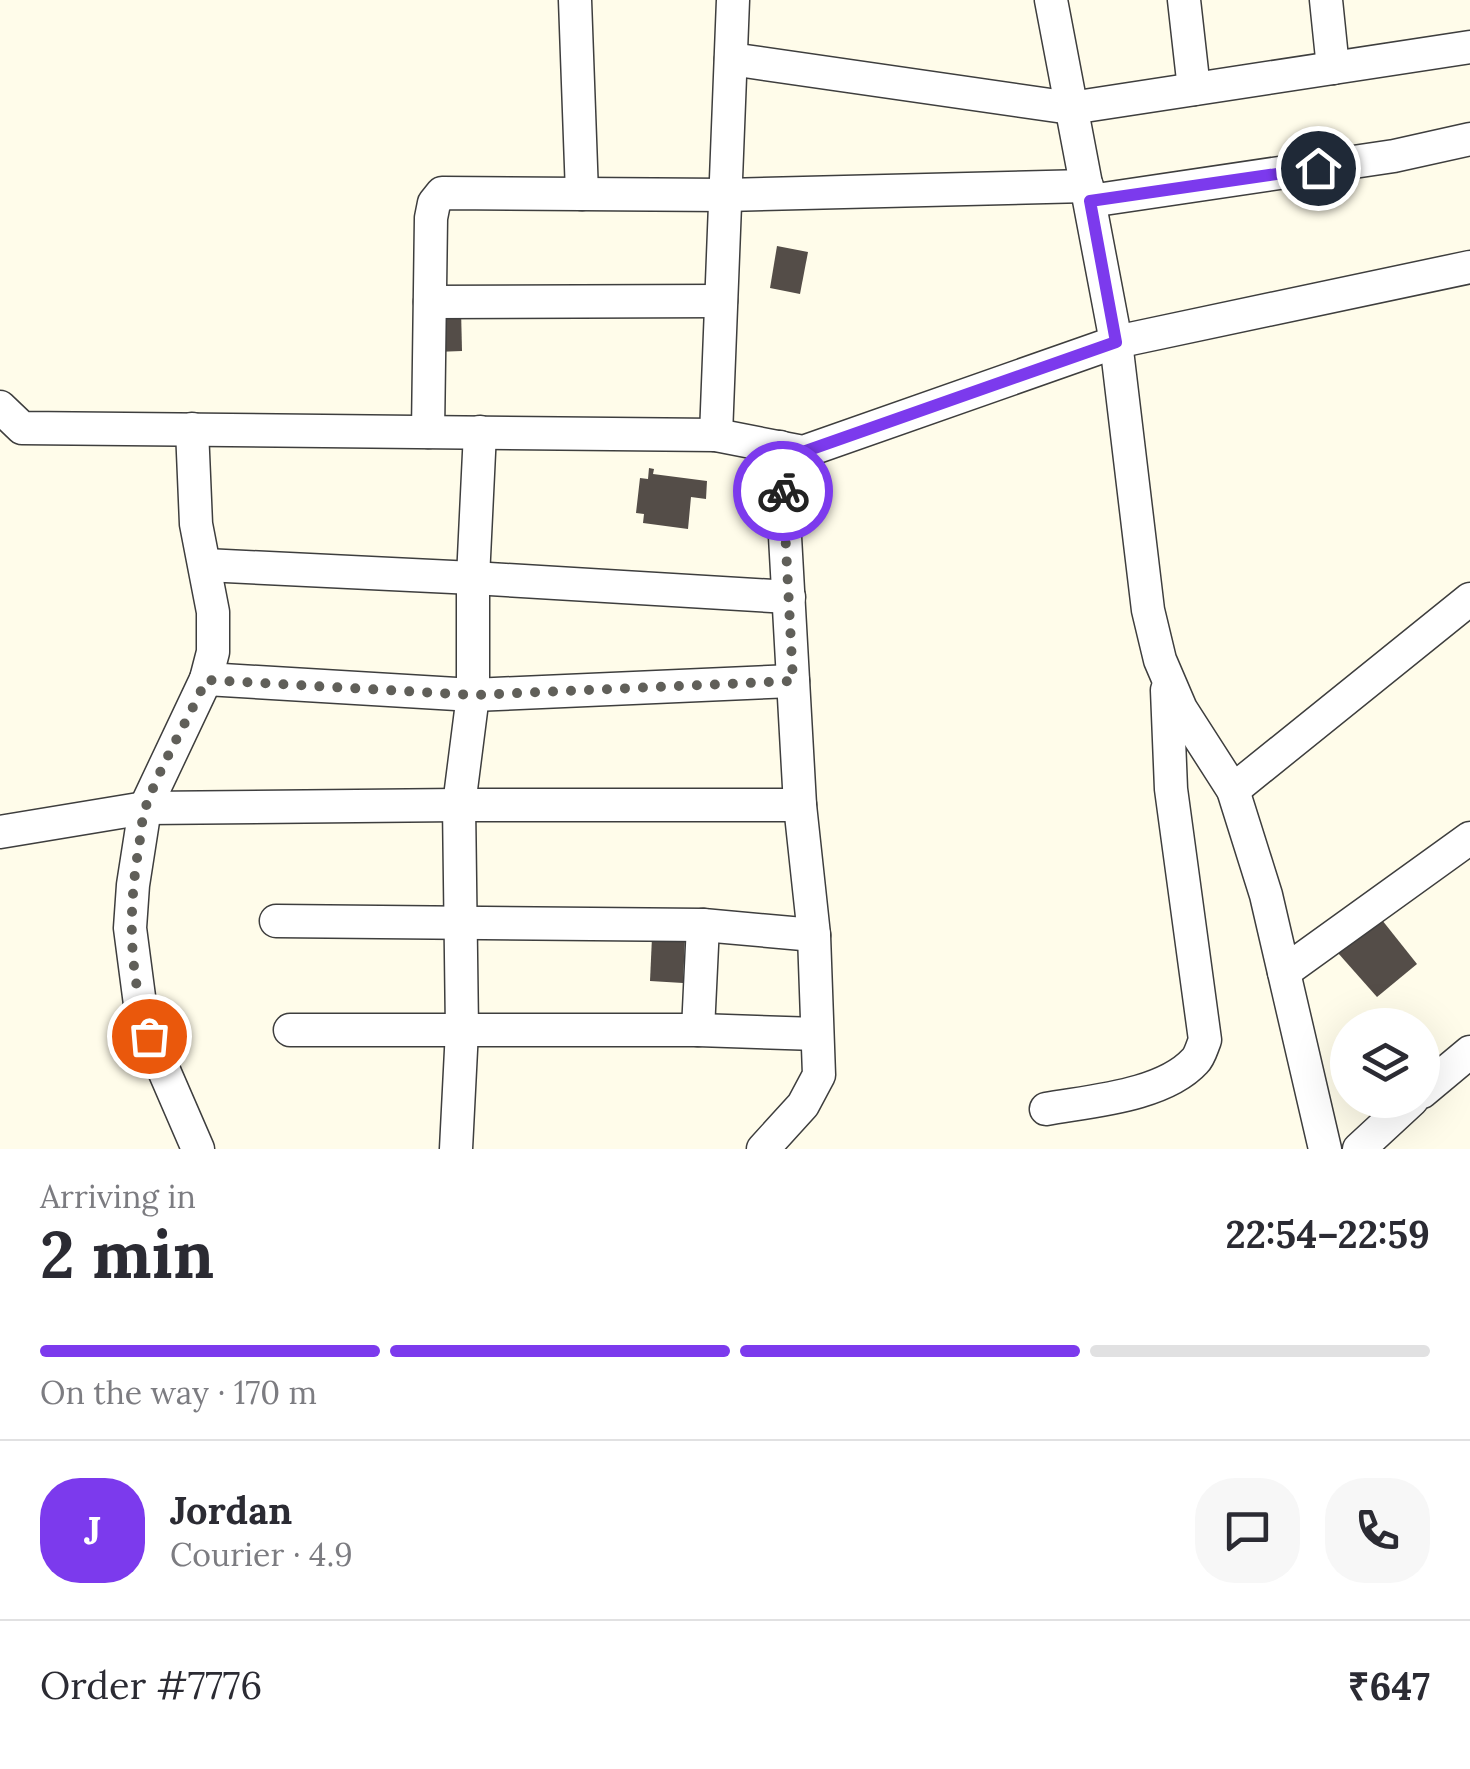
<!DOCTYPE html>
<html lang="en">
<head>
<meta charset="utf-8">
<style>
	:root { --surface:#fff; --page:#f7f7f7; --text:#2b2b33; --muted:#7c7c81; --line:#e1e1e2; --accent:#7c3aed }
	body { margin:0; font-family:Lora,serif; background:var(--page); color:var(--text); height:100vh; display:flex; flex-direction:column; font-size:38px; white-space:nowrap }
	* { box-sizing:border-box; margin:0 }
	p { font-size:32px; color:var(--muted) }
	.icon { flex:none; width:55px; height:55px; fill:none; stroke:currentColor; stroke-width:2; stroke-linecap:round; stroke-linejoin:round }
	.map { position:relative; height:1149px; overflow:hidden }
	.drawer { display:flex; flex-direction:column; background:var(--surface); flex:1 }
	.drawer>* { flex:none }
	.tools { position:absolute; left:1330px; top:1008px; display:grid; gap:20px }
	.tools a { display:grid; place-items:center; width:110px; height:110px; border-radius:50%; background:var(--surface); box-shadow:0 10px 40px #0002; font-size:50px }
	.pin { position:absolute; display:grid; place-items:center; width:85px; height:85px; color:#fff; margin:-42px; border:5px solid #fff; border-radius:50%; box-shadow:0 2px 10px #0007 }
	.courier { position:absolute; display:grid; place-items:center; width:100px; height:100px; margin:-50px; border:8px solid #7c3aed; border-radius:50%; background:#fff; color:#222; box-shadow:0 2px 12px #0007 }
	.overview em { font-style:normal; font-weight:700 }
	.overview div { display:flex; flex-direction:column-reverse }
	.overview { display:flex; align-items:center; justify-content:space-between; height:170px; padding:0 40px }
	h1 { font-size:65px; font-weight:700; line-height:75px }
	.bar { display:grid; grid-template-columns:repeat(4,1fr); gap:15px 10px; align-content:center; height:120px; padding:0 40px }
	.bar i { height:12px; border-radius:8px; background:var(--line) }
	.bar .current { background:var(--accent) }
	.bar p { grid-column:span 4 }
	.line { display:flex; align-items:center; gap:25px; padding:0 40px; border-top:2px solid var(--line) }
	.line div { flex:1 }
	.round { display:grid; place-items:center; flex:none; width:105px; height:105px; border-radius:40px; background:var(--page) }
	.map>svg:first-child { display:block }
	.building { fill:#544d48 }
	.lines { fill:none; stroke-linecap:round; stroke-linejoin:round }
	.street-casing { stroke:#3e3e3e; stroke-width:35 }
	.street { stroke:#fff; stroke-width:32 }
	.done { stroke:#605f59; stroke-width:10; stroke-dasharray:0 18 }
	.route { stroke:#7c3aed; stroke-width:12 }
</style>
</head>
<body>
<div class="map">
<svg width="1470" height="1149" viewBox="0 0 1470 1149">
	<rect width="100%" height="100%" fill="#fffcea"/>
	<g class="building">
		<polygon points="777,246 808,252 800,294 770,288"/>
		<polygon points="461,309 462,351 435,352 434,310"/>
		<polygon points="649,468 654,469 653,474 707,481 706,499 691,497 688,529 643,523 644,514 636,513 640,478 648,479"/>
		<polygon points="1382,920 1417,964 1377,997 1338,953"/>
		<polygon points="652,937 685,939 683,983 650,981"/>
	</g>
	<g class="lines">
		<defs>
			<g id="street">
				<polyline points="575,0 582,194"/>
				<polyline points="1051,0 1116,342 1148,610 1160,660 1181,709 1233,790 1266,895 1325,1149"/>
				<polyline points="1184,0 1194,89"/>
				<polyline points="1326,0 1333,68"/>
				<polyline points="731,59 1071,108 1470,47"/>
				<polyline points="1090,201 1394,156 1470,139"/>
				<polyline points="430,302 721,301"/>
				<polyline points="0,407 22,428 716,435 803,452 1116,342 1470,267"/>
				<polyline points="192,429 196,524 213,612 213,652 206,679 145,808 133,885 130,928 141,1012 149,1036 198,1149"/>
				<polyline points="428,432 431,218 434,203 442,193 726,195 1087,186"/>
				<polyline points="716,435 733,0"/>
				<polyline points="205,565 473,578 789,597"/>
				<polyline points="206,679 473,695 793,681"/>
				<polyline points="1233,790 1470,599"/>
				<polyline points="0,832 145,808 459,805 800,805"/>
				<polyline points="276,921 703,925 814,935"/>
				<polyline points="1284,972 1470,838"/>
				<polyline points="290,1030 698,1030 817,1034"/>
				<polyline points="698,1030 703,925"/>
				<polyline points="1422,1092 1470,1052"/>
				<path d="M1046,1109C1090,1101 1163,1096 1195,1061C1200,1056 1202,1047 1205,1040L1171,789L1167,690"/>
				<polyline points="456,1149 462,1030 459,805 473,695 473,578 480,432"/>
				<polyline points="763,1149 803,1105 819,1075 814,935 800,805 780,447"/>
				<polyline points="1359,1149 1412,1100"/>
			</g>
		</defs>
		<use href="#street" class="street-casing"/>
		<use href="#street" class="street"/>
	</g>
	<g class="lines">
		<path class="done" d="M149,1036C129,975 128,914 138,852C141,837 141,820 146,806C162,762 187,722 206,680L474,695L793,681L783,491"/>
		<polyline class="route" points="783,491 780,447 803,452 1116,342 1090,201 1318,168"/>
	</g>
</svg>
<div class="tools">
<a><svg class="icon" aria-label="layers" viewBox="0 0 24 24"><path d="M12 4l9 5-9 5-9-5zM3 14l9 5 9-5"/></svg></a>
</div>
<div class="pin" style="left:149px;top:1036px;background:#ea580c"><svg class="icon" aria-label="bag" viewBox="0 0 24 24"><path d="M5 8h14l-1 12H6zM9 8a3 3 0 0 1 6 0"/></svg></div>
<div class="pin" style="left:1318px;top:168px;background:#1f2937"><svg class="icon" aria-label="home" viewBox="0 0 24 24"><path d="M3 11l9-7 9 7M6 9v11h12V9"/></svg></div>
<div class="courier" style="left:783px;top:491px"><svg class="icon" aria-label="bike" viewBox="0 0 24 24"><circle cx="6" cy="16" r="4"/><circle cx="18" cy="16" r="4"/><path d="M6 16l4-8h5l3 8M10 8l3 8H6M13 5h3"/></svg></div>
</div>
<section class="drawer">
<div class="overview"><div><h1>2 min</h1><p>Arriving in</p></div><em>22:54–22:59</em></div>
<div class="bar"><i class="current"></i><i class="current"></i><i class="current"></i><i></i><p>On the way · 170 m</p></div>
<div class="line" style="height:180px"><b class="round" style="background:var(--accent);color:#fff">J</b><div><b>Jordan</b><p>Courier · 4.9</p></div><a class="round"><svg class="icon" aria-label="chat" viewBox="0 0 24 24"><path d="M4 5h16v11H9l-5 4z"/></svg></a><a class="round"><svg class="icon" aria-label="phone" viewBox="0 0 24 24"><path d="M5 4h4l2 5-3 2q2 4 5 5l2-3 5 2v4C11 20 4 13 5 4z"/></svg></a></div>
<div class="line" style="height:130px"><div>Order #7776</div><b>₹647</b></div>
</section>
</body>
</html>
